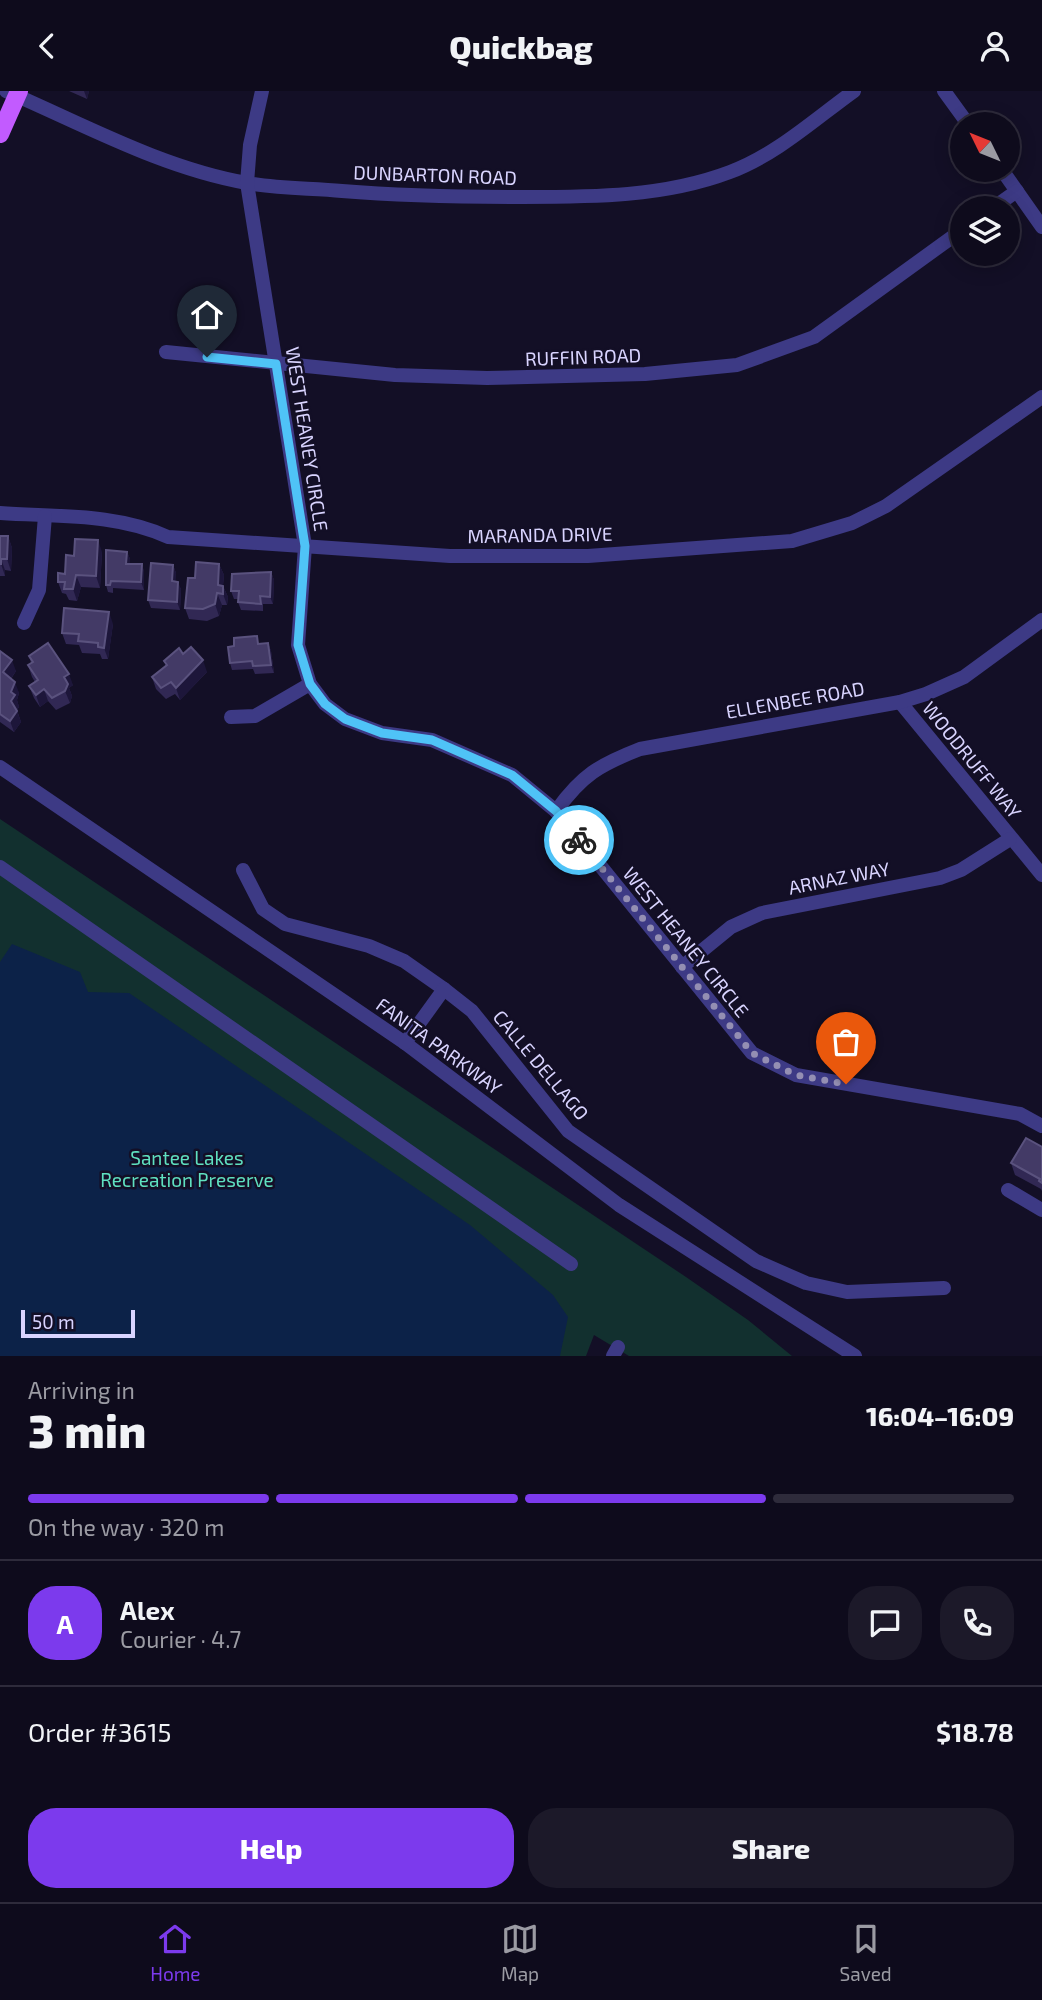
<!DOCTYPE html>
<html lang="en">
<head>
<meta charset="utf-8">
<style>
	:root { --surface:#0e0b1c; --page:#1c1929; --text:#f1f3f6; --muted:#9b9ba3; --line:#2e2b3b; --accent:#7c3aed }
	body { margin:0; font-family:"Exo 2",sans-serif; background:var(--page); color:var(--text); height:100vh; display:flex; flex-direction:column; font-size:26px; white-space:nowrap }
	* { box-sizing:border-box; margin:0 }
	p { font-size:23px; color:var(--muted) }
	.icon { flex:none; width:38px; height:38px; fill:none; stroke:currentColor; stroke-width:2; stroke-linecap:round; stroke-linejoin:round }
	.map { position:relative; height:1265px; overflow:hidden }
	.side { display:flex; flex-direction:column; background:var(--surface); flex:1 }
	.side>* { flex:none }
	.needle { width:46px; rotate:313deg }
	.controls { position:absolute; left:950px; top:21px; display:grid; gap:14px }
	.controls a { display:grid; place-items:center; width:70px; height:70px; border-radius:50%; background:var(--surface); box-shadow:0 4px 18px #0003,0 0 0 2px var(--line); font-size:35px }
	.scale { position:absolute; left:21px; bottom:18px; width:114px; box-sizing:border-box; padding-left:7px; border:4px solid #d9d4ff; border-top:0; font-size:19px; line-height:24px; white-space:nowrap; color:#d9d4ff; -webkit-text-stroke:5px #130f26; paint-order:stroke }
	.pin { position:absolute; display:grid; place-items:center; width:60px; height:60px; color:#fff; margin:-72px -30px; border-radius:50% 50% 50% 0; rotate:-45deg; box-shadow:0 0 7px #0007 }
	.pin .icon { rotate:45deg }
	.courier { position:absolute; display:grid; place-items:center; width:70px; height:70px; margin:-35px; border:5px solid #4fc3f7; border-radius:50%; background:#fff; color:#222; box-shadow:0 2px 9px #0007 }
	.headline em { font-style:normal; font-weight:800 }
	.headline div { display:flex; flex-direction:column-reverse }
	.headline { display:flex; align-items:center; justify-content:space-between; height:119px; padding:0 28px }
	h1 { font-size:46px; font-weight:800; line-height:52px }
	.bar { display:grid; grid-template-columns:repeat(4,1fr); gap:10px 7px; align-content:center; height:84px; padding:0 28px }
	.bar i { height:9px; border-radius:5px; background:var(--line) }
	.bar .active { background:var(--accent) }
	.bar p { grid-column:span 4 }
	.line { display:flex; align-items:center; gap:18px; padding:0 28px; border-top:2px solid var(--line) }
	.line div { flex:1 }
	.round { display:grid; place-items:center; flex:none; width:74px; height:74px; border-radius:28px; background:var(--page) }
	.primary-button { display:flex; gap:14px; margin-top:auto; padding:14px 28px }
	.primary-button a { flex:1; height:80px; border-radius:28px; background:var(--accent); color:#fff; font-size:28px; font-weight:800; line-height:80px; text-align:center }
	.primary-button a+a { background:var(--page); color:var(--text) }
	header { display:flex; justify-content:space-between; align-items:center; height:91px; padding:0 28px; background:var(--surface); font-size:32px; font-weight:800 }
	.tabs { display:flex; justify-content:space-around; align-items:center; height:98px; border-top:2px solid var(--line); background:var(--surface); font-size:19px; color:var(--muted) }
	.tabs a { display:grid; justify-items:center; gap:4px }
	.tabs .active { color:var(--accent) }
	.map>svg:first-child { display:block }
	.green { fill:#12302f }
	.water { fill:#0c2248 }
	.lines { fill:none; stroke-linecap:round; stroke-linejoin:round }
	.minor { stroke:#3d3a85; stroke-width:14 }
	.major { stroke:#c25bff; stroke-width:18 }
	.wall { fill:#312854 }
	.shaded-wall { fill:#1d163a }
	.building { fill:#433a66; stroke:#5a527e; stroke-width:2 }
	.done { stroke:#948fb3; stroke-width:7; stroke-dasharray:0 12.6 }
	.route { stroke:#4fc3f7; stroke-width:9 }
	.labels { text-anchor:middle; stroke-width:5; stroke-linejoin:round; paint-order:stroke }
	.street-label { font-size:19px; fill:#d9d4ff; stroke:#130f26 }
	.park-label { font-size:19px; fill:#5fe0c0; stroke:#130f26 }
</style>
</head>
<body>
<header><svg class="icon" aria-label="back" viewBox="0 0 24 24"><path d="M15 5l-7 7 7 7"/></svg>Quickbag<svg class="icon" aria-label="person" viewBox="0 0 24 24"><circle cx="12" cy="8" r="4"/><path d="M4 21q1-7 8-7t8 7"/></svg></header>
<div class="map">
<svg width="1042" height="1265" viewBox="0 0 1042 1265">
	<rect width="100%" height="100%" fill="#130f26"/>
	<polygon class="green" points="0,728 686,1186 748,1229 792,1265 629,1265 594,1244 586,1265 0,1265"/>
	<polygon class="water" points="12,853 80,881 88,901 129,902 470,1134 553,1204 568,1226 560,1265 0,1265 0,871"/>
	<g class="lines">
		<g class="minor">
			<path d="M6,0C85,34 162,77 247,92C278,98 311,97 342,100C402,105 462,106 522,106C593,106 664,106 730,81C776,64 815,28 854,0"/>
			<polyline points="262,0 250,54 247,92 305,455 298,554 310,593 325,613 345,628 382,642 432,649 512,684 556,720 752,962 796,984 1020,1023 1042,1035"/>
			<polyline points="944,0 968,33"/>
			<polyline points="1002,79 1042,136"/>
			<polyline points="993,117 1017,100"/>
			<polyline points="166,261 395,284 487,287 645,283 737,274 814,246 962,139"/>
			<path d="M0,422C57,426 116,422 168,446L450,465H588L792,450L852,432L886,415L1042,306"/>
			<polyline points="24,532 39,499 45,425"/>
			<polyline points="900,611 1042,784"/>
			<polyline points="231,626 255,625 310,593"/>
			<polyline points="0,676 405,952 619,1114 855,1265"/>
			<path d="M556,720C582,684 599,674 640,658L900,611L926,603L964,586L1042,529"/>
			<polyline points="0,776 571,1173"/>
			<polyline points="243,779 263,818 285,833 369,855 404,870 444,898 472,920 568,1040 756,1170 806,1192 847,1201 944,1197"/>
			<polyline points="682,876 731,836 762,822 940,787 961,779 1010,748"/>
			<polyline points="405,952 444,898"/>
			<polyline points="1008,1099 1042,1119"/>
			<polyline points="613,1265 618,1256"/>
		</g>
		<polyline class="major" points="0,43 19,0"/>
	</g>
	<g class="wall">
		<polygon points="69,0 89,0 87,8"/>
		<polygon points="0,445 8,445 12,457 11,480 5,479 5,485 0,485"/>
		<polygon points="102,461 100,497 81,496 77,510 69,509 66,503 62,502 58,491 65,483 74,465"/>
		<polygon points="127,461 130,468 129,473 142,473 144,481 144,499 113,497 113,502 108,501 106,494"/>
		<polygon points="219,473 224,484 223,495 228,506 227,514 222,514 219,525 207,530 189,528 185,517 195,487"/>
		<polygon points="173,474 176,482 175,490 181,498 180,519 151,517 148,509"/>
		<polygon points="271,481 274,489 273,513 263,513 263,520 241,519 238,511 239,508 234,508 231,500"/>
		<polygon points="113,533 108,568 102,568 100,563 82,562 79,554 66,553 62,542"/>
		<polygon points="268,552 271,560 274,582 255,583 253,578 232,579 230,572 260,553"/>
		<polygon points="0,560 16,580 11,588 19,602 17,609 19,616 17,619 21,631 14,641 0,631"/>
		<polygon points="183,563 207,581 180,609 175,603 166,608 156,598 152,586 166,575 164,570"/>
		<polygon points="29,565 73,594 69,597 72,605 70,612 56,619 48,610 40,616 34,607 29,595 35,591 32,586 28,574 31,572"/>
		<polygon points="1042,1056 1042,1100 1041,1098 1015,1084 1011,1072"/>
	</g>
	<g class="shaded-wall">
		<polygon points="84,0 89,0 87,8"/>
		<polygon points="8,445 12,457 11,480 7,468"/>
		<polygon points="98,449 102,461 100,497 96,485"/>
		<polygon points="127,461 130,468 129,480 126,473"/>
		<polygon points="1,468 5,479 5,485 1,473"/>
		<polygon points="142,473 144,481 144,499 141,491"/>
		<polygon points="219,473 224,484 222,503 218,494"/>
		<polygon points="173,474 176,482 175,498 172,490"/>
		<polygon points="271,481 274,489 273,513 270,506"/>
		<polygon points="76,484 81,496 77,510 73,498"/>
		<polygon points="178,491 181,498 180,519 177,511"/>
		<polygon points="223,495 228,506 227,514 223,503"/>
		<polygon points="217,502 222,514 219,525 215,513"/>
		<polygon points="109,521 113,533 108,568 104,557"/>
		<polygon points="268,552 271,560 274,582 271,574"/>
		<polygon points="12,569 16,580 7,593 3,581"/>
		<polygon points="203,569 207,581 180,609 176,597"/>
		<polygon points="69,583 73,594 69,597 72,605 70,612 65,600 64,586"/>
		<polygon points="15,591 19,602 17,609 19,616 15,621 11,610 11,601"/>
		<polygon points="44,598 48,610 40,616 36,604"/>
		<polygon points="17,620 21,631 14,641 10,630"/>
	</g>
	<g class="building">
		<polygon points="0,445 8,445 7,468 1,468 1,473 0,473"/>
		<polygon points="75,448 98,449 96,485 76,484 73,498 64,498 65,491 58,491 58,482 65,483 66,464 74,465"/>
		<polygon points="106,459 127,461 126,473 142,473 141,491 111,490 110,494 106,494"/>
		<polygon points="196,471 219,473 218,494 223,495 223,503 217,502 215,513 203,518 185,517 188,487 195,487"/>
		<polygon points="151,472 173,474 172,490 178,491 177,511 148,509"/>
		<polygon points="271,481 270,506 260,505 261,513 238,511 239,500 231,500 232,483"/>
		<polygon points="64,517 109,521 104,557 98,556 98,552 78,550 79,543 62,542"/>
		<polygon points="257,545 258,553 268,552 271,574 253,575 252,570 230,572 228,556 234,555 234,547"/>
		<polygon points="48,552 69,583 64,586 68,593 65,600 52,607 44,598 36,604 29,595 38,589 28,574 33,571 29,565"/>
		<polygon points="191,556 203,569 176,597 171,591 161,597 152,586 167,574 164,570 179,557 183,563"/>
		<polygon points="0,560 12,569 3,581 15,591 11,601 15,604 11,610 17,620 10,630 0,623"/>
		<polygon points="1026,1047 1042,1056 1042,1092 1039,1090 1040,1088 1011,1072"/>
	</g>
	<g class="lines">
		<polyline class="done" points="579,749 752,962 796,984 846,993"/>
		<polyline class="route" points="207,266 276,273 305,455 298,554 310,593 325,613 345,628 382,642 432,649 512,684 556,720 579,749"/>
	</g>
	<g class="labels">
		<g class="street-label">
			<text transform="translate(435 84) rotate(2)" y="7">DUNBARTON ROAD</text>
			<text transform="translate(583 266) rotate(-2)" y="7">RUFFIN ROAD</text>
			<text transform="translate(307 348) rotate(81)" y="7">WEST HEANEY CIRCLE</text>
			<text transform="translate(540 444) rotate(-1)" y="7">MARANDA DRIVE</text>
			<text transform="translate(795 609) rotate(-10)" y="7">ELLENBEE ROAD</text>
			<text transform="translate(972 669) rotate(51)" y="7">WOODRUFF WAY</text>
			<text transform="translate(839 787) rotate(-11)" y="7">ARNAZ WAY</text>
			<text transform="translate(686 851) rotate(51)" y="7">WEST HEANEY CIRCLE</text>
			<text transform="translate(439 955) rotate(36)" y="7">FANITA PARKWAY</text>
			<text transform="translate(541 974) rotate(50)" y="7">CALLE DELLAGO</text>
		</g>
		<g class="park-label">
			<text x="187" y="1074">Santee Lakes<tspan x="187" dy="22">Recreation Preserve</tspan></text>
		</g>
	</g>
</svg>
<div class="controls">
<a><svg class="needle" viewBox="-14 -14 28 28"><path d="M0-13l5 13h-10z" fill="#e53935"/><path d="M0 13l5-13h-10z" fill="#9b9ba3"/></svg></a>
<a><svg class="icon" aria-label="layers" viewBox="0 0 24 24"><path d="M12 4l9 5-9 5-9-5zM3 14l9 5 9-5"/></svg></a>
</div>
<div class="scale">50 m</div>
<div class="pin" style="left:846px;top:993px;background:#ea580c"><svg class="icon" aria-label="bag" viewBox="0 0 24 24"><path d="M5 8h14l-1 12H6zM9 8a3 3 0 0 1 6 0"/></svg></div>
<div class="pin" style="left:207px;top:266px;background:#1f2937"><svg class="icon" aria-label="home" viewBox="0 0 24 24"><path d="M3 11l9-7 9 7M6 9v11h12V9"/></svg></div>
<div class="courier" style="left:579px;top:749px"><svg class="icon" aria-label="bike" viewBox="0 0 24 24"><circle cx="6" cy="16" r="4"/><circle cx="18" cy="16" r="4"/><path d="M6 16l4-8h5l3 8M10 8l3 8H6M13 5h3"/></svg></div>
</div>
<section class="side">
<div class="headline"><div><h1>3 min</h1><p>Arriving in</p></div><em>16:04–16:09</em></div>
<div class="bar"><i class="active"></i><i class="active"></i><i class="active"></i><i></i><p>On the way · 320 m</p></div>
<div class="line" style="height:126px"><b class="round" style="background:var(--accent);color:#fff">A</b><div><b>Alex</b><p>Courier · 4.7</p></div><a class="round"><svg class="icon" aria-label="chat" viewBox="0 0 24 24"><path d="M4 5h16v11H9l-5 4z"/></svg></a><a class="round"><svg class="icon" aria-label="phone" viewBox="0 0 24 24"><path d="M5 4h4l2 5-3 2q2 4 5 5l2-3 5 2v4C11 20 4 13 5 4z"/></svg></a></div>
<div class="line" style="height:91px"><div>Order #3615</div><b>$18.78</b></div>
<div class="primary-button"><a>Help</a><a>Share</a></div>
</section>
<nav class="tabs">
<a class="active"><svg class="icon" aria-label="home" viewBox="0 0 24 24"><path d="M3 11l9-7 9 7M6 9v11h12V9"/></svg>Home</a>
<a><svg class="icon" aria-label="map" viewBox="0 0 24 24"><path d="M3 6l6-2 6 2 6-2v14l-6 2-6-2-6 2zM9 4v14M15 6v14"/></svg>Map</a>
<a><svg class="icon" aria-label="saved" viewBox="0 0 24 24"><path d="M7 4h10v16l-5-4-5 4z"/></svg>Saved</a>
</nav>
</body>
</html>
